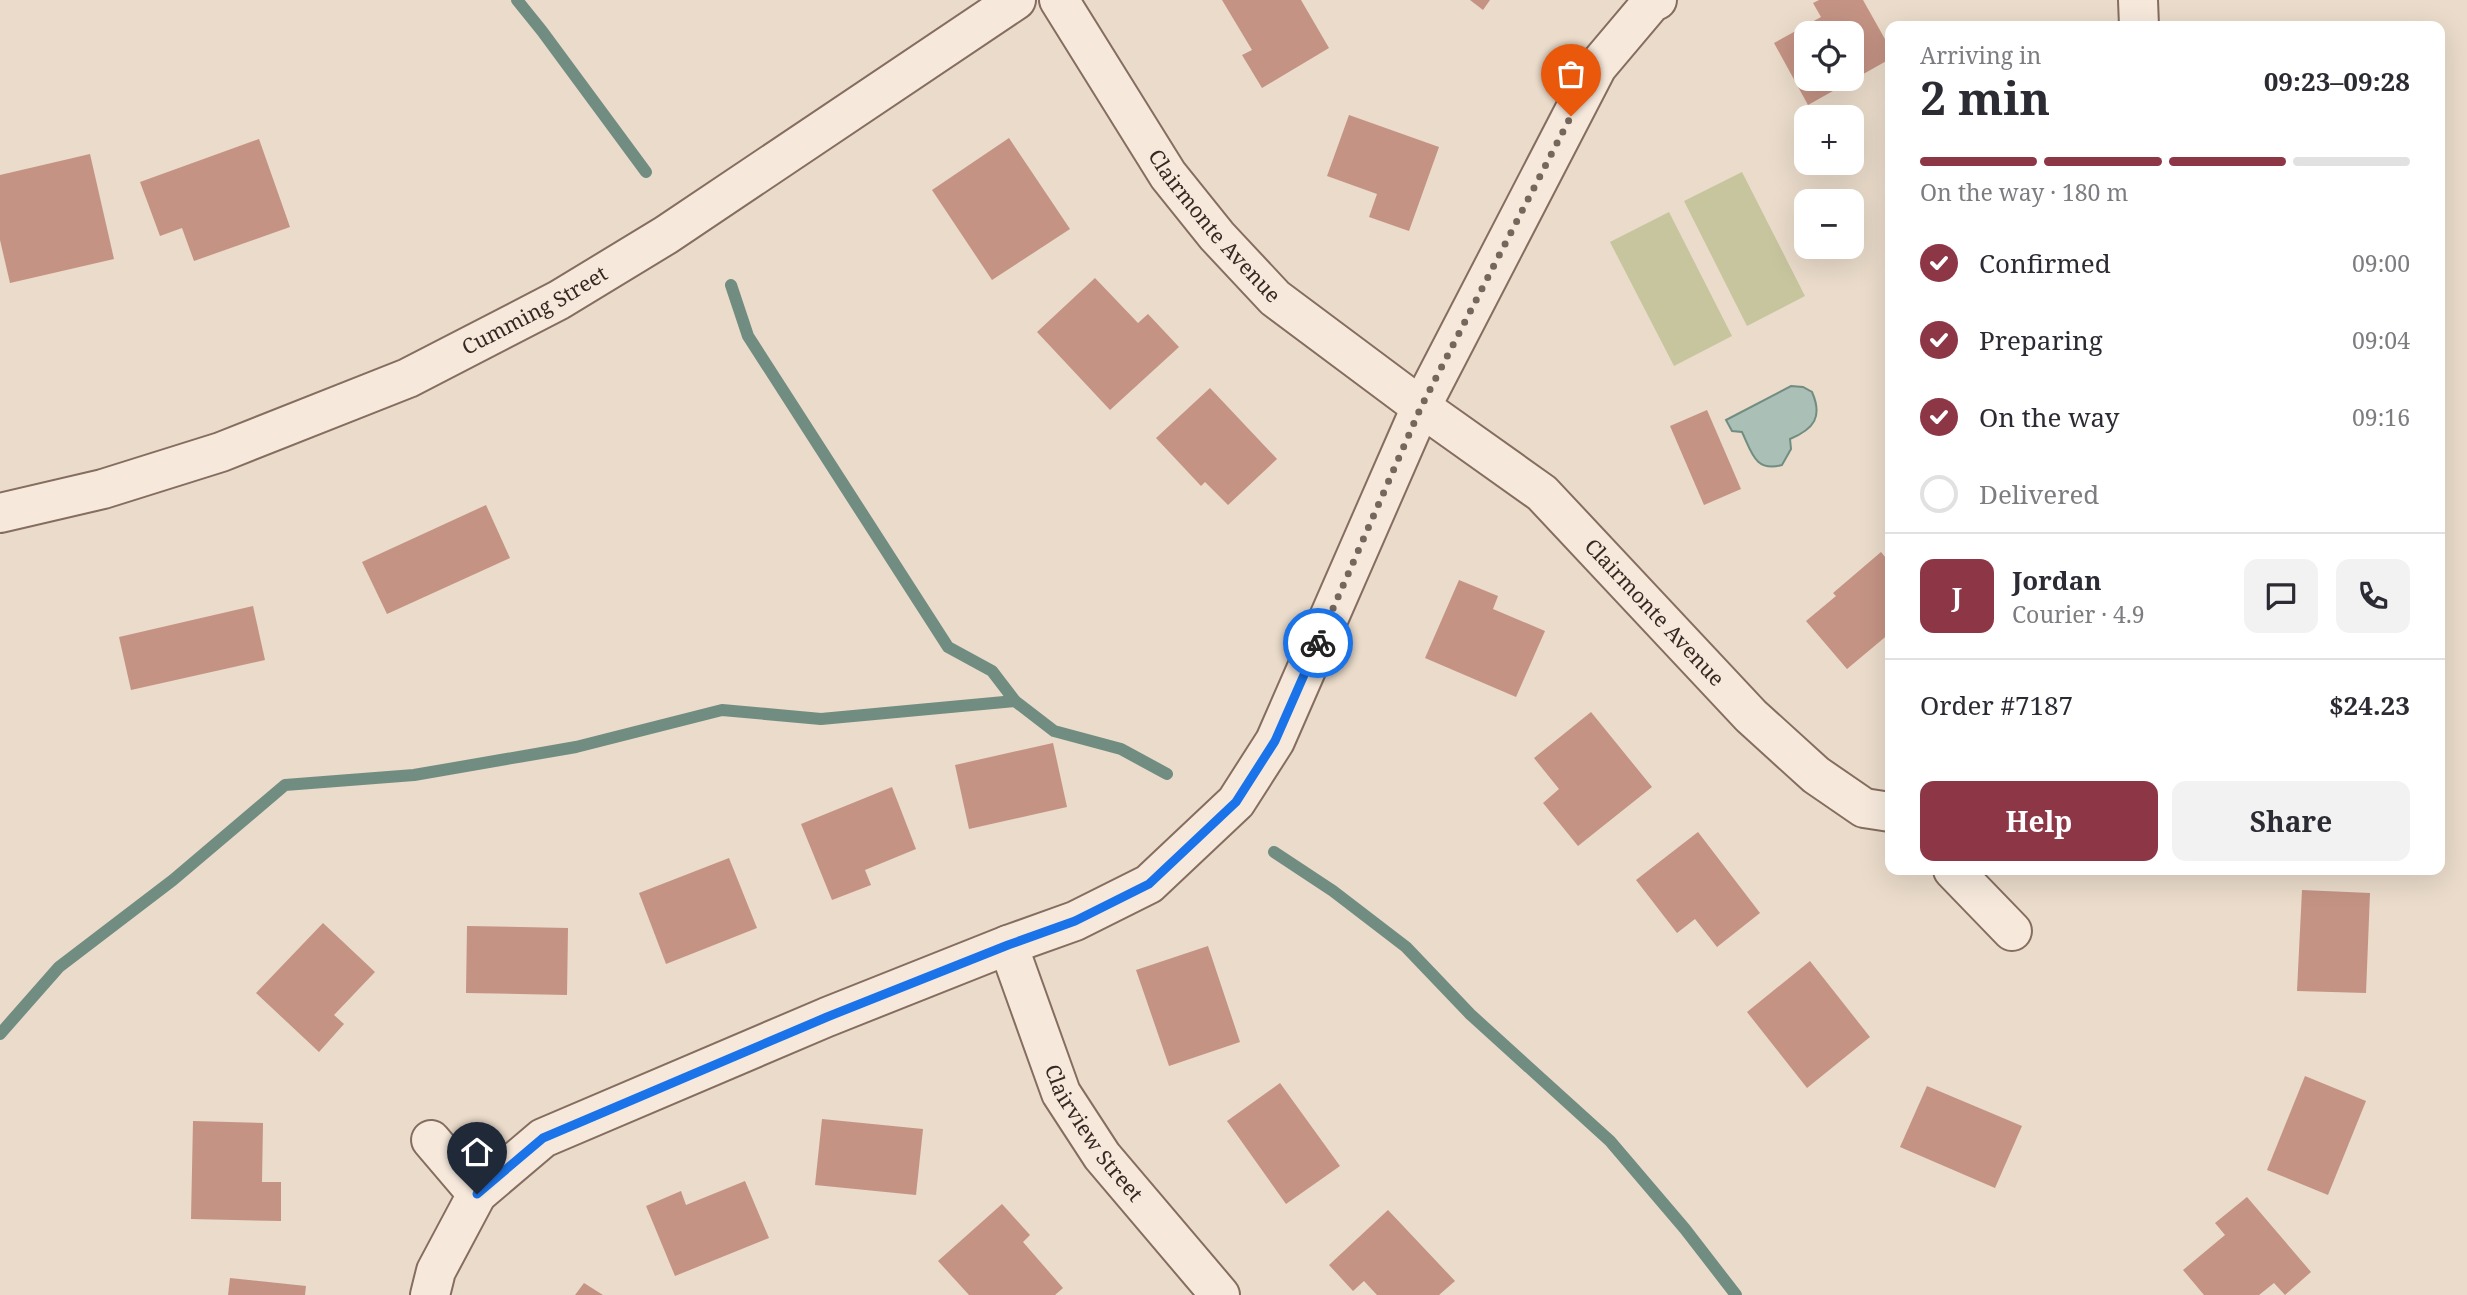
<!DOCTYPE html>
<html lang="en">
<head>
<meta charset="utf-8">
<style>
	:root { --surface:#fff; --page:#f2f2f3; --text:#2b2b33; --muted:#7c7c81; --line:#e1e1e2; --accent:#8d3646 }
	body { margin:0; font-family:"Noto Serif",serif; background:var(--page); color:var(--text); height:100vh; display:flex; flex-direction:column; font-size:26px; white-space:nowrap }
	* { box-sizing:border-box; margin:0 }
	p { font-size:23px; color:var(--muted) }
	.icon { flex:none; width:38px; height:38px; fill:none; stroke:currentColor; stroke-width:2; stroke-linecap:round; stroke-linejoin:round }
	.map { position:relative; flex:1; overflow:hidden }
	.panel { position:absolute; left:1885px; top:21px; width:560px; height:854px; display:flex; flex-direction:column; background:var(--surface); border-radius:14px; box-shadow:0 7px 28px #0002 }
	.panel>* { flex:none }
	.tools { position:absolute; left:1794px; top:21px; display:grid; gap:14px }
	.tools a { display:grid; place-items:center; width:70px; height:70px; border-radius:14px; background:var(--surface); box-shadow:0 7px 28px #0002; font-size:35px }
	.pin { position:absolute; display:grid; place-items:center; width:60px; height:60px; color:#fff; margin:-72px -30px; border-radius:50% 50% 50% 0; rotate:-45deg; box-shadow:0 0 7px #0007 }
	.pin .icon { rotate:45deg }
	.courier { position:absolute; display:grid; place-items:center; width:70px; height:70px; margin:-35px; border:5px solid #1a73e8; border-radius:50%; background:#fff; color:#222; box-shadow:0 2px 9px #0007 }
	.overview em { font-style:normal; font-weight:700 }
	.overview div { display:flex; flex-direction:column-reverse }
	.overview { display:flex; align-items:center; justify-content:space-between; height:119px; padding:0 35px }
	h1 { font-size:46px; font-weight:700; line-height:52px }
	.bar { display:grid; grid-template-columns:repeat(4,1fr); gap:10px 7px; align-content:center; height:84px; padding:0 35px }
	.bar i { height:9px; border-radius:5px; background:var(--line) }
	.bar .current { background:var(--accent) }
	.bar p { grid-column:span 4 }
	.line { display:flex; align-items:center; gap:18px; padding:0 35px; border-top:2px solid var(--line) }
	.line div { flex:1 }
	.round { display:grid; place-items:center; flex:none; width:74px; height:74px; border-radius:14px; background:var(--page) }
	ol { padding:0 35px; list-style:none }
	li { display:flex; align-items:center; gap:21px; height:77px }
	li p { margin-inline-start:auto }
	li .icon { padding:7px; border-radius:50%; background:var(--accent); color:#fff; stroke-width:4 }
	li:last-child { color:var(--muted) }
	li i { width:38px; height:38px; border:4px solid var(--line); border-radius:50% }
	.cta { display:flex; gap:14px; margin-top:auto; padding:14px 35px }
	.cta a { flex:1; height:80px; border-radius:14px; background:var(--accent); color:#fff; font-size:28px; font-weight:700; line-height:80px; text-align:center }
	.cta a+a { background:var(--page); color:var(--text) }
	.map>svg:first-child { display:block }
	.green { fill:#c7c59e }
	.water { fill:#aabfb5; stroke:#718d81; stroke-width:2 }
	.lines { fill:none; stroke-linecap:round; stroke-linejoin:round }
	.stream { stroke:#718d81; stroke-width:12 }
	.building { fill:#c49384; fill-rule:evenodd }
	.minor-casing { stroke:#856d60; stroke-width:42 }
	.minor { stroke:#f6e9dc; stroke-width:38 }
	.done { stroke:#76675d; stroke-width:7; stroke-dasharray:0 12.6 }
	.route { stroke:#1a73e8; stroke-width:9 }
	.labels { text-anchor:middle; stroke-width:6; stroke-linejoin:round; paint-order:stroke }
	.street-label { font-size:21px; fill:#372822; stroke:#f2e6d8 }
</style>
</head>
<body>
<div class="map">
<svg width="2467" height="1295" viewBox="0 0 2467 1295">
	<rect width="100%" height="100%" fill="#eadbca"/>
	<g class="green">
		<polygon points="1742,172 1805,296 1747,326 1684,201"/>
		<polygon points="1669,212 1732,336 1674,366 1610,242"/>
	</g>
	<path class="water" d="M1791,386L1803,387L1812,392C1823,417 1814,429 1790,439L1791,449L1782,465C1755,472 1752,453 1742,432L1732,431L1726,420Z"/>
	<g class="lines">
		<g class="stream">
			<polyline points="517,0 542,31 646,172"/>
			<polyline points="731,285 748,336 948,647 992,671 1015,701 1054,731 1121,749 1167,774"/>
			<polyline points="1274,852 1333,891 1406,947 1470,1014 1610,1141 1685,1229 1736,1295"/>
			<polyline points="0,1034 59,967 173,880 285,785 414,775 576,747 722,710 821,719 1015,701"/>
		</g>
	</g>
	<g class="building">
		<polygon points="1222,0 1301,0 1329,48 1262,88 1242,55 1252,50"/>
		<polygon points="1470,0 1490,0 1483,10"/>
		<path d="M1819,0H1863L1890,48V59L1808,105L1774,43L1821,17L1813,3ZM1806,33H1852V79H1806Z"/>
		<polygon points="1349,115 1439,147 1409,231 1369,217 1377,194 1327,176"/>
		<polygon points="1009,138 1070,229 992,280 932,190"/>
		<polygon points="259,139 290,227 194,261 182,228 160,236 140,182"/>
		<polygon points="90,154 114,259 10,283 0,240 0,175"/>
		<polygon points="1095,278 1138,323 1148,314 1179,347 1110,410 1037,332"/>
		<polygon points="1210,388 1277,459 1228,505 1205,482 1201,486 1156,438"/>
		<polygon points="1707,410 1741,489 1704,505 1670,426"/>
		<polygon points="486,505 510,558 387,614 362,562"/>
		<polygon points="1881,552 1890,563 1890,633 1847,669 1806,621 1836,596 1833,593"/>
		<polygon points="1459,580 1498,596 1493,609 1545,631 1516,697 1425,658"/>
		<polygon points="253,606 265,660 131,690 119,637"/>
		<polygon points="1591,712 1652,787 1578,846 1543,803 1559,789 1534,758"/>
		<polygon points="1053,743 1067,807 969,829 955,765"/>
		<polygon points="892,787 916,849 865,870 871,885 832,900 801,824"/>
		<polygon points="1698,832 1760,913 1717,947 1695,919 1677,933 1636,880"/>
		<polygon points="729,858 757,928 666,964 639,893"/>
		<polygon points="2302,890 2370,893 2366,993 2297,991"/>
		<polygon points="323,923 375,972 334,1015 344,1024 319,1052 256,993"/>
		<polygon points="467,926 568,928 567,995 466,993"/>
		<polygon points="1208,946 1240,1042 1169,1066 1136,970"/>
		<polygon points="1810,961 1870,1037 1807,1088 1747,1012"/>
		<polygon points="2305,1076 2366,1101 2328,1195 2267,1170"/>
		<polygon points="1280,1083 1340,1166 1286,1204 1227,1121"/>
		<polygon points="1927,1086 2022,1126 1995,1188 1900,1147"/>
		<polygon points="822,1119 923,1129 916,1195 815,1185"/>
		<polygon points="193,1121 263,1123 262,1182 281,1182 281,1221 191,1219"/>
		<polygon points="745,1181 769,1238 675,1276 646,1206 681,1191 686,1205"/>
		<polygon points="2247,1197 2311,1272 2285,1295 2274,1283 2259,1295 2204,1295 2183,1270 2225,1235 2215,1223"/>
		<polygon points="1002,1204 1030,1235 1023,1242 1063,1288 1055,1295 969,1295 938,1261"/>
		<polygon points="1388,1210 1455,1281 1439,1295 1377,1295 1364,1281 1353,1291 1329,1265"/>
		<polygon points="230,1278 306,1286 305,1295 228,1295"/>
		<polygon points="584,1283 603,1295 575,1295"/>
	</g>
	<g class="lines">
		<defs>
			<g id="minor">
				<path id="s1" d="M1059,0L1168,175L1217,236L1275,298L1421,407L1542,493L1751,716L1816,775L1864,808L1890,812"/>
				<polyline points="2138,0 2139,26"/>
				<path id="s2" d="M0,513L103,489L221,452L408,378L559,300L666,235L1016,0"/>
				<polyline points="1953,870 2012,931"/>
				<path id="s3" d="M1008,945L1061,1093L1102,1156L1220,1295"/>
				<polyline points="431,1140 477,1194"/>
				<polyline points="430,1295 436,1271 477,1194 543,1138 827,1017 1008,945 1075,921 1149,884 1236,802 1275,741 1421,407 1597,67 1651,3 1657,0"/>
			</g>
		</defs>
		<use href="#minor" class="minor-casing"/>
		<use href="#minor" class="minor"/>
	</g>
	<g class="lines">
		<polyline class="done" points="1318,643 1421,407 1571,116"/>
		<polyline class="route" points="477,1194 543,1138 827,1017 1008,945 1075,921 1149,884 1236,802 1275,741 1318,643"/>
	</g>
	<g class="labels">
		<g class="street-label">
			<text dy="7" stroke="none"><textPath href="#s1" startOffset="275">Clairmonte Avenue</textPath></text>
			<text dy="7" stroke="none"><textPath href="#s2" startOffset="574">Cumming Street</textPath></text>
			<text dy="7" stroke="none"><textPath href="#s1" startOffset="864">Clairmonte Avenue</textPath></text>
			<text dy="7" stroke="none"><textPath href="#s3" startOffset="208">Clairview Street</textPath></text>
		</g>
	</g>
</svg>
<div class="tools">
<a><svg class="icon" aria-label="locate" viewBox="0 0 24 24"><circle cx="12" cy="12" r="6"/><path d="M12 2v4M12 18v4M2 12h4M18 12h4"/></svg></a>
<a>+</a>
<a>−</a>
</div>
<div class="pin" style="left:1571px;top:116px;background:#ea580c"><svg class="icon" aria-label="bag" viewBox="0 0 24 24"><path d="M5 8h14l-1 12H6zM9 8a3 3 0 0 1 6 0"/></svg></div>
<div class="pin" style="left:477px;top:1194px;background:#1f2937"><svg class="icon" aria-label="home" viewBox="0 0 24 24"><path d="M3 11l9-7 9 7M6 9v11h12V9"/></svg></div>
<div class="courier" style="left:1318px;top:643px"><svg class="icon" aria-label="bike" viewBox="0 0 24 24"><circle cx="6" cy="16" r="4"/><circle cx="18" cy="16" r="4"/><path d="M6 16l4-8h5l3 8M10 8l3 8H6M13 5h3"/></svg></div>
<section class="panel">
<div class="overview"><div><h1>2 min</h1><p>Arriving in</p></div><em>09:23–09:28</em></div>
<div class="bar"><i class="current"></i><i class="current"></i><i class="current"></i><i></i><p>On the way · 180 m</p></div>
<ol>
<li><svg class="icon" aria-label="check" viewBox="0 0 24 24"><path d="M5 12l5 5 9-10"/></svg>Confirmed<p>09:00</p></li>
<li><svg class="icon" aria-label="check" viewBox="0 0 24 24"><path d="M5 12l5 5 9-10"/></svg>Preparing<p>09:04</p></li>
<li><svg class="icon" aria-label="check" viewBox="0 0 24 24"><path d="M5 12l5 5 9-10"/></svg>On the way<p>09:16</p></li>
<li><i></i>Delivered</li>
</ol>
<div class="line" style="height:126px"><b class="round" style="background:var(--accent);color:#fff">J</b><div><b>Jordan</b><p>Courier · 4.9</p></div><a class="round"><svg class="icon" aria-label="chat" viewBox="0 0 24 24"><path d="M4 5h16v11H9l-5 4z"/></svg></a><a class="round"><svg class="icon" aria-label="phone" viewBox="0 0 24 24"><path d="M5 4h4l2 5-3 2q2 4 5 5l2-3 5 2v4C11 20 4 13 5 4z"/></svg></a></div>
<div class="line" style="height:91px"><div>Order #7187</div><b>$24.23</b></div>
<div class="cta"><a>Help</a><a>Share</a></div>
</section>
</div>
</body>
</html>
